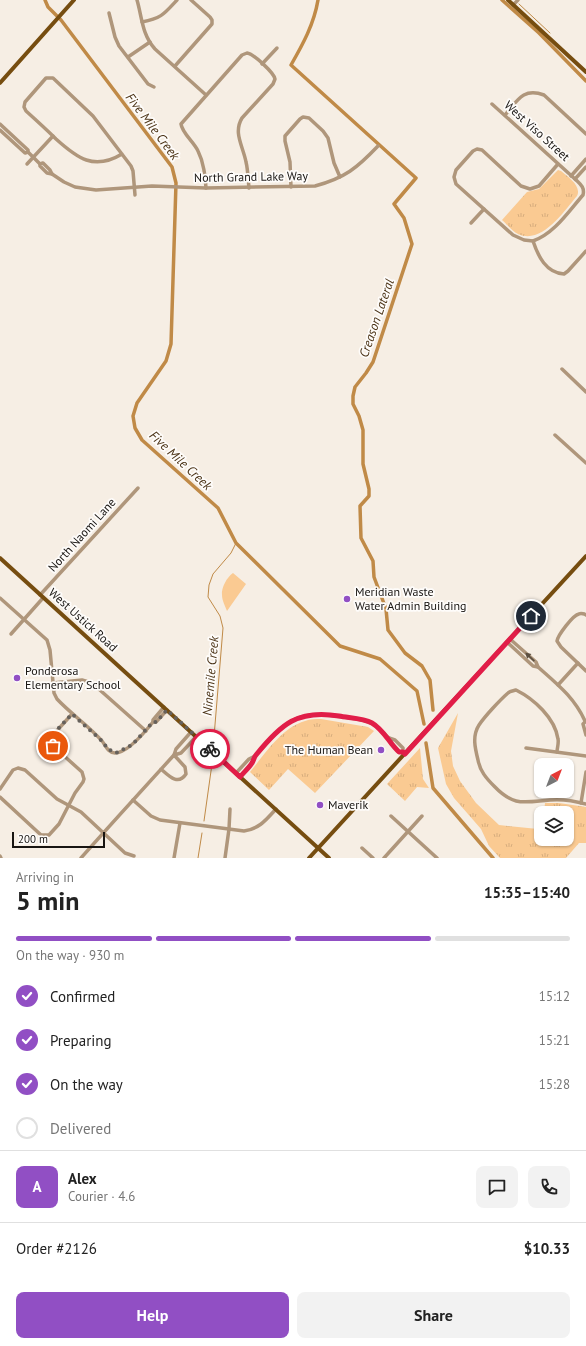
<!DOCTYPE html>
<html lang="en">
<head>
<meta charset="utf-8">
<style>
	:root { --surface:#fff; --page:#f2f2f2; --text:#222; --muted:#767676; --line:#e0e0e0; --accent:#914fc4 }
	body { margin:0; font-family:"PT Sans",sans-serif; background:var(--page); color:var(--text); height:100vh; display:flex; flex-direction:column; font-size:15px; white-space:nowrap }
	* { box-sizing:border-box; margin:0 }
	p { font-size:13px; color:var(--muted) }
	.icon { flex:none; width:22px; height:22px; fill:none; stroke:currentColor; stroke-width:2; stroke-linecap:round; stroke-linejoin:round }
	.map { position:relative; height:858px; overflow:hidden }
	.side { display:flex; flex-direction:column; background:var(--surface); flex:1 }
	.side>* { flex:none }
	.needle { width:26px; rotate:42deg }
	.buttons { position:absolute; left:534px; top:758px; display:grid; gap:8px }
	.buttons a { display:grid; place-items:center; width:40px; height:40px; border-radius:8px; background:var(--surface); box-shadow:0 1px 3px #0004; font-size:20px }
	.scale { position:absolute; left:12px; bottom:10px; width:93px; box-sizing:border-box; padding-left:4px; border:2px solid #181512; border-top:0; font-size:11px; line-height:14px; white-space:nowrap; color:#181512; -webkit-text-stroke:3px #fefcfa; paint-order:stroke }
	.pin { position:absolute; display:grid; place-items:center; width:34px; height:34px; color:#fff; margin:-17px; border:2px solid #fff; border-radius:50%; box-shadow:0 1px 4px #0007 }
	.courier { position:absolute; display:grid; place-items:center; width:40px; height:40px; margin:-20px; border:3px solid #e11d48; border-radius:50%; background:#fff; color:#222; box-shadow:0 1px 5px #0007 }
	.head em { font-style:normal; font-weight:600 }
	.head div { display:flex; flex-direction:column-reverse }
	.head { display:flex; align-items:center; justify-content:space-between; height:68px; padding:0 16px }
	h1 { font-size:26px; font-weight:600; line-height:30px }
	.bar { display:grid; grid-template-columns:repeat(4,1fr); gap:6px 4px; align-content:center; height:48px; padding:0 16px }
	.bar i { height:5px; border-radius:3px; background:var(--line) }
	.bar .current { background:var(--accent) }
	.bar p { grid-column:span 4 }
	.line { display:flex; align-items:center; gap:10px; padding:0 16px; border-top:1px solid var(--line) }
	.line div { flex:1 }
	.round { display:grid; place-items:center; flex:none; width:42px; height:42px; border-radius:8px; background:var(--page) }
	ol { padding:0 16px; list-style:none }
	li { display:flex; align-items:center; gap:12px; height:44px }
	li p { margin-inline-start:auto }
	li .icon { padding:4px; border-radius:50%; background:var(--accent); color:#fff; stroke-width:4 }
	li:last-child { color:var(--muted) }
	li i { width:22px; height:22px; border:2px solid var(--line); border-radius:50% }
	.cta { display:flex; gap:8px; margin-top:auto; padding:8px 16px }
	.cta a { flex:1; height:46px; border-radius:8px; background:var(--accent); color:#fff; font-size:16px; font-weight:600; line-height:46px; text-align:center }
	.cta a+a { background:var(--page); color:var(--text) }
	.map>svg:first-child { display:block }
	.grass { fill:url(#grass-tufts) }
	.garden { fill:#faca92 }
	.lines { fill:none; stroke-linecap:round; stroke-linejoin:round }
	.stream { stroke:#c08a47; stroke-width:1 }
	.canal { stroke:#c08a47; stroke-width:3.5 }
	.minor { stroke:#af967b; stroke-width:3.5 }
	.major { stroke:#764d10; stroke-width:4 }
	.oneway { fill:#5c4f41 }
	.done { stroke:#66615c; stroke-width:4; stroke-dasharray:0 7.2 }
	.route { stroke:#e11d48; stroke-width:5 }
	.poi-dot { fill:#914fc4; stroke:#fefcfa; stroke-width:1.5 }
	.labels { text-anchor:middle; stroke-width:3.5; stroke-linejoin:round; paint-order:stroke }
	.street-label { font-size:12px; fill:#181512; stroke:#fefcfa }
	.poi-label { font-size:12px; fill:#181512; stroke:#fefcfa; text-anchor:start }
	.water-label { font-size:13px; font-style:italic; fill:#4c3417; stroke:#fefcfa }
</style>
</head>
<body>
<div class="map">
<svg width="586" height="858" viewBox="0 0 586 858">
	<defs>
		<pattern id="grass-tufts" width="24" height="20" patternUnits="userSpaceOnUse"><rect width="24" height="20" fill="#faca92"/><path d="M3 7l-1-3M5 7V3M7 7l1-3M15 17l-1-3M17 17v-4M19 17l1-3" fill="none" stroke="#d6ad7d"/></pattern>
	</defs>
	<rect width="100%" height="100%" fill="#f6eee4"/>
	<g class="grass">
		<path d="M558,170L561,171C568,177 582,186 577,196C564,211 542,245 518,234C512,231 507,224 502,220L527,192L539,189Z"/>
		<polygon points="458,713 451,751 453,766 460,781 476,803 499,825 538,829 541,826 541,839 567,839 567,813 544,813 545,803 559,803 586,807 586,843 579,843 566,858 500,858 489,846 481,829 454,798 446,784 438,748"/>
		<path d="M321,719L368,727L374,731L315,793L288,769L269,790L250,772C265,754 281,728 305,721C310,719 316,719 321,719Z"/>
		<polygon points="420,748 423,779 429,788 417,787 405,801 387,784"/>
	</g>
	<path class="garden" d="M233,573L246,584L227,611C225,606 222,600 222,595C221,588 227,577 233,573Z"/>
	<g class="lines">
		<g class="stream">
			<polyline points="519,4 550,33"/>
			<polyline points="213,749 223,628 220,616 208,597 209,585 213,574 231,553 236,543"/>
			<polyline points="204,821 212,764"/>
			<polyline points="198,858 202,833"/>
		</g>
		<g class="canal">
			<polyline points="45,0 48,7 61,20 172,167 176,183 171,344 166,361 137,403 133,416 135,428 142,440 218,508 236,543 340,646 380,659 417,691 424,724"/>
			<path d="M318,0C314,24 303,44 291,65L416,178L394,204L404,218L412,244L373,362L366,373L355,387L353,396V404L359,416L363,430V464L369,489V496L360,506L361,538L373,561L374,577L386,609L388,630L405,653L422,666L430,680L433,710"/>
			<polyline points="502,0 539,33 586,81"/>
			<polyline points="426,743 433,788 493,858"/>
		</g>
		<g class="minor">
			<path d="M137,0C142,17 142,35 155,49L206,95"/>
			<polyline points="513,5 518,0"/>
			<polyline points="109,13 115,37 119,46 148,84 154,87"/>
			<path d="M142,22C162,18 164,14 177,0"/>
			<polyline points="128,57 150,42"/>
			<polyline points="262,64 277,48"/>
			<polyline points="175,66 212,24 212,20 210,17 191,0"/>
			<path d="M492,104L575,179C580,184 585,187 583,195C569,211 554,234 533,241"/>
			<path d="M505,115C517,101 523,87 544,95L586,134"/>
			<polyline points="0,124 28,150 28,152 40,164"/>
			<polyline points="0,130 25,153 28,152"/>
			<path d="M122,154C94,171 77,158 56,139C46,129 36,120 26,111L24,107L25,102L46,78H53L93,116L131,166L133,171L135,195"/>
			<polygon points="43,163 50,170 52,174 47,173 40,166 40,164"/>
			<polyline points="27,164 53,136"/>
			<path d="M558,164L539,186L530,189L521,186L482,150L477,149L473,151L456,170L454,177L456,184L513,235L524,240L533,241C538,256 546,273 564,274L568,271L586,251"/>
			<path d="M52,174L64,182L75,187L96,190L152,186L206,188L315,186C345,178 357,168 378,146"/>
			<polyline points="571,176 586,159"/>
			<polyline points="575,179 586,167"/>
			<polyline points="291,187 290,162 285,141 285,136 300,119 303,117 309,118 323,131 328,138 334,163 340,177"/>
			<path d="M206,188C205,176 204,163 198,151C194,142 182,133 181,124L242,55L247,53C254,54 274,73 275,79L273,84L242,118C233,133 243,146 246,162C248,170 248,179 249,188"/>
			<polyline points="471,223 484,209"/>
			<polyline points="562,369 586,392"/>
			<polyline points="555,435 586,463"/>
			<polyline points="40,595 138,488"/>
			<path d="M0,598L47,640L50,650L54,693L57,699C71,714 89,726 102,741C106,746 108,753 115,753C128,753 145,732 153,722"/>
			<path d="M586,615C585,614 581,613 579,614C573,615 558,635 557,641L561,647L586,671"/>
			<polyline points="11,634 43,598"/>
			<polyline points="507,642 533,666 538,667 536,662 510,639"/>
			<path d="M538,667C557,684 574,697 585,721"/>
			<polyline points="53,683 82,680 92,683 146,731"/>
			<polyline points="558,685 578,663"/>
			<polyline points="164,707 153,720 153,722 156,722 167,710"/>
			<polyline points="585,722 583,724 586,735"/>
			<polyline points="191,732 176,749 174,755 181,753 196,737"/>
			<polygon points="389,738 395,740 403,748 403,751 399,752 391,744"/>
			<polyline points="526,748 586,756"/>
			<path d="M557,752C557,748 559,743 558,739C555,718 534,699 516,690C513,691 510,691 508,693C500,700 485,716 479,725C472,736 475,748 478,760C480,771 486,778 494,786C514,807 524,802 550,800C561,799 575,801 586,804"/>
			<path d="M255,756C266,745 276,730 290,722C308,710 329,715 349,718C357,719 366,720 373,724C379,728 384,734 389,738"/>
			<polyline points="236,773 249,759 255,756 252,763 240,777"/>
			<polyline points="0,789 13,770 18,768 25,770 57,799 81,812 125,853 134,856"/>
			<polyline points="0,797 41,835 49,835 59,824 75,793 83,782 84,779 82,772 53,746 51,741 53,735 72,714"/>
			<path d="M133,800L151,816L160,820L244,831C259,829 266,820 276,809"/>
			<polyline points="581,803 586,772"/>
			<polyline points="391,816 437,858"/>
			<polyline points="362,848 373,858"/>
			<polyline points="0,856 1,858"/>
			<path d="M81,858C112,823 143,789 174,755L185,767L186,774C178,786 169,776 161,769"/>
			<polyline points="174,858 180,823"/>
			<polyline points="225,858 229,829 230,809"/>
			<polyline points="384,858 422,816"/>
		</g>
		<g class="major">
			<polyline points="508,0 586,72"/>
			<polyline points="0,83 74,0"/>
			<polyline points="0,558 329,858"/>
			<polyline points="309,858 586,556"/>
		</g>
	</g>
	<defs><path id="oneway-solid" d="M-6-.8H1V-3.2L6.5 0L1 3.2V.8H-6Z"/></defs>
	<use class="oneway" href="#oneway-solid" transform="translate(530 657) rotate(-137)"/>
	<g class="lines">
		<polyline class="done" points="53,746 51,741 52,735 72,714 102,741 108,749 116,753 132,745 153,722 156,722 167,710 210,749"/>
		<path class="route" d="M210,749L240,777C244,772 249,768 252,763C254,760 254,757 256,755C281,724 298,709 339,716C349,718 363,718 372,723C384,730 389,743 399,752H403L405,754L531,616"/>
	</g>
	<g class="poi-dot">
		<circle cx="347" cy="599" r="4"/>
		<circle cx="17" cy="678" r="4"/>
		<circle cx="381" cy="750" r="4"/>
		<circle cx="320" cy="805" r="4"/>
	</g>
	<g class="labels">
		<g class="street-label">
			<text transform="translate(537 131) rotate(42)" y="4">West Viso Street</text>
			<text transform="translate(251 177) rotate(-1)" y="4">North Grand Lake Way</text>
			<text transform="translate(82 535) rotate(-48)" y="4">North Naomi Lane</text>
			<text transform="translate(83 620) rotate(42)" y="4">West Ustick Road</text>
		</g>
		<g class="poi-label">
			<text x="355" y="596">Meridian Waste<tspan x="355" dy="14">Water Admin Building</tspan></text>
			<text x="25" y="675">Ponderosa<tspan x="25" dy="14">Elementary School</tspan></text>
			<text x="373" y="754" text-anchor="end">The Human Bean</text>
			<text x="328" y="809">Maverik</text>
		</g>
		<g class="water-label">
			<text transform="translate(153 126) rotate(53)" y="5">Five Mile Creek</text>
			<text transform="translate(376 318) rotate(-71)" y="5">Creason Lateral</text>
			<text transform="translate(181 460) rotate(43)" y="5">Five Mile Creek</text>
			<text transform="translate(210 676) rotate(-85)" y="5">Ninemile Creek</text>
		</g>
	</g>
</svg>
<div class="buttons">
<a><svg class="needle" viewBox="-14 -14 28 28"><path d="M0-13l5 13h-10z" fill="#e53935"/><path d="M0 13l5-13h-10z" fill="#767676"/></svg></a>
<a><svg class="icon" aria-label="layers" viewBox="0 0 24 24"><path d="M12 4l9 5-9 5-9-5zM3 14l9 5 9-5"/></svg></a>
</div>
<div class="scale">200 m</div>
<div class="pin" style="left:53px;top:746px;background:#ea580c"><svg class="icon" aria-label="bag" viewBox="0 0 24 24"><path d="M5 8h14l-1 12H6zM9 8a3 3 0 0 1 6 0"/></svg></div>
<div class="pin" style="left:531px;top:616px;background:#1f2937"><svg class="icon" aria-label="home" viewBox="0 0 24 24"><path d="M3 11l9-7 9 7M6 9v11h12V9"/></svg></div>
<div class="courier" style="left:210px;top:749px"><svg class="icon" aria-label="bike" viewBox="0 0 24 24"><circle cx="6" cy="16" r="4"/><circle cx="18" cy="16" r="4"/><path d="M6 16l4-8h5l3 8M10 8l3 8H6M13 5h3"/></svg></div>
</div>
<section class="side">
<div class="head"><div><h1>5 min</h1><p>Arriving in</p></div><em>15:35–15:40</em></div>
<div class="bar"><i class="current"></i><i class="current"></i><i class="current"></i><i></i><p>On the way · 930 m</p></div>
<ol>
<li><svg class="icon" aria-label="check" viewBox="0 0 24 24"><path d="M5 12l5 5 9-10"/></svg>Confirmed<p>15:12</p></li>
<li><svg class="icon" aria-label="check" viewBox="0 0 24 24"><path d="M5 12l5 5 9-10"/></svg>Preparing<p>15:21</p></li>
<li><svg class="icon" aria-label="check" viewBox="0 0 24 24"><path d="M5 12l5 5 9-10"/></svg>On the way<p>15:28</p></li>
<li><i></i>Delivered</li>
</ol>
<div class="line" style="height:72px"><b class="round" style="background:var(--accent);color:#fff">A</b><div><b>Alex</b><p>Courier · 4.6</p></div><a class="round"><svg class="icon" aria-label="chat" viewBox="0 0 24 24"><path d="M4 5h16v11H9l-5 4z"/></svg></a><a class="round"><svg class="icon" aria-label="phone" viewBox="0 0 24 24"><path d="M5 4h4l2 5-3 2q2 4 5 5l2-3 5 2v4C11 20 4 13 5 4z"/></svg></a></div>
<div class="line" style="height:52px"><div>Order #2126</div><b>$10.33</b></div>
<div class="cta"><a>Help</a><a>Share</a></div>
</section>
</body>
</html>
